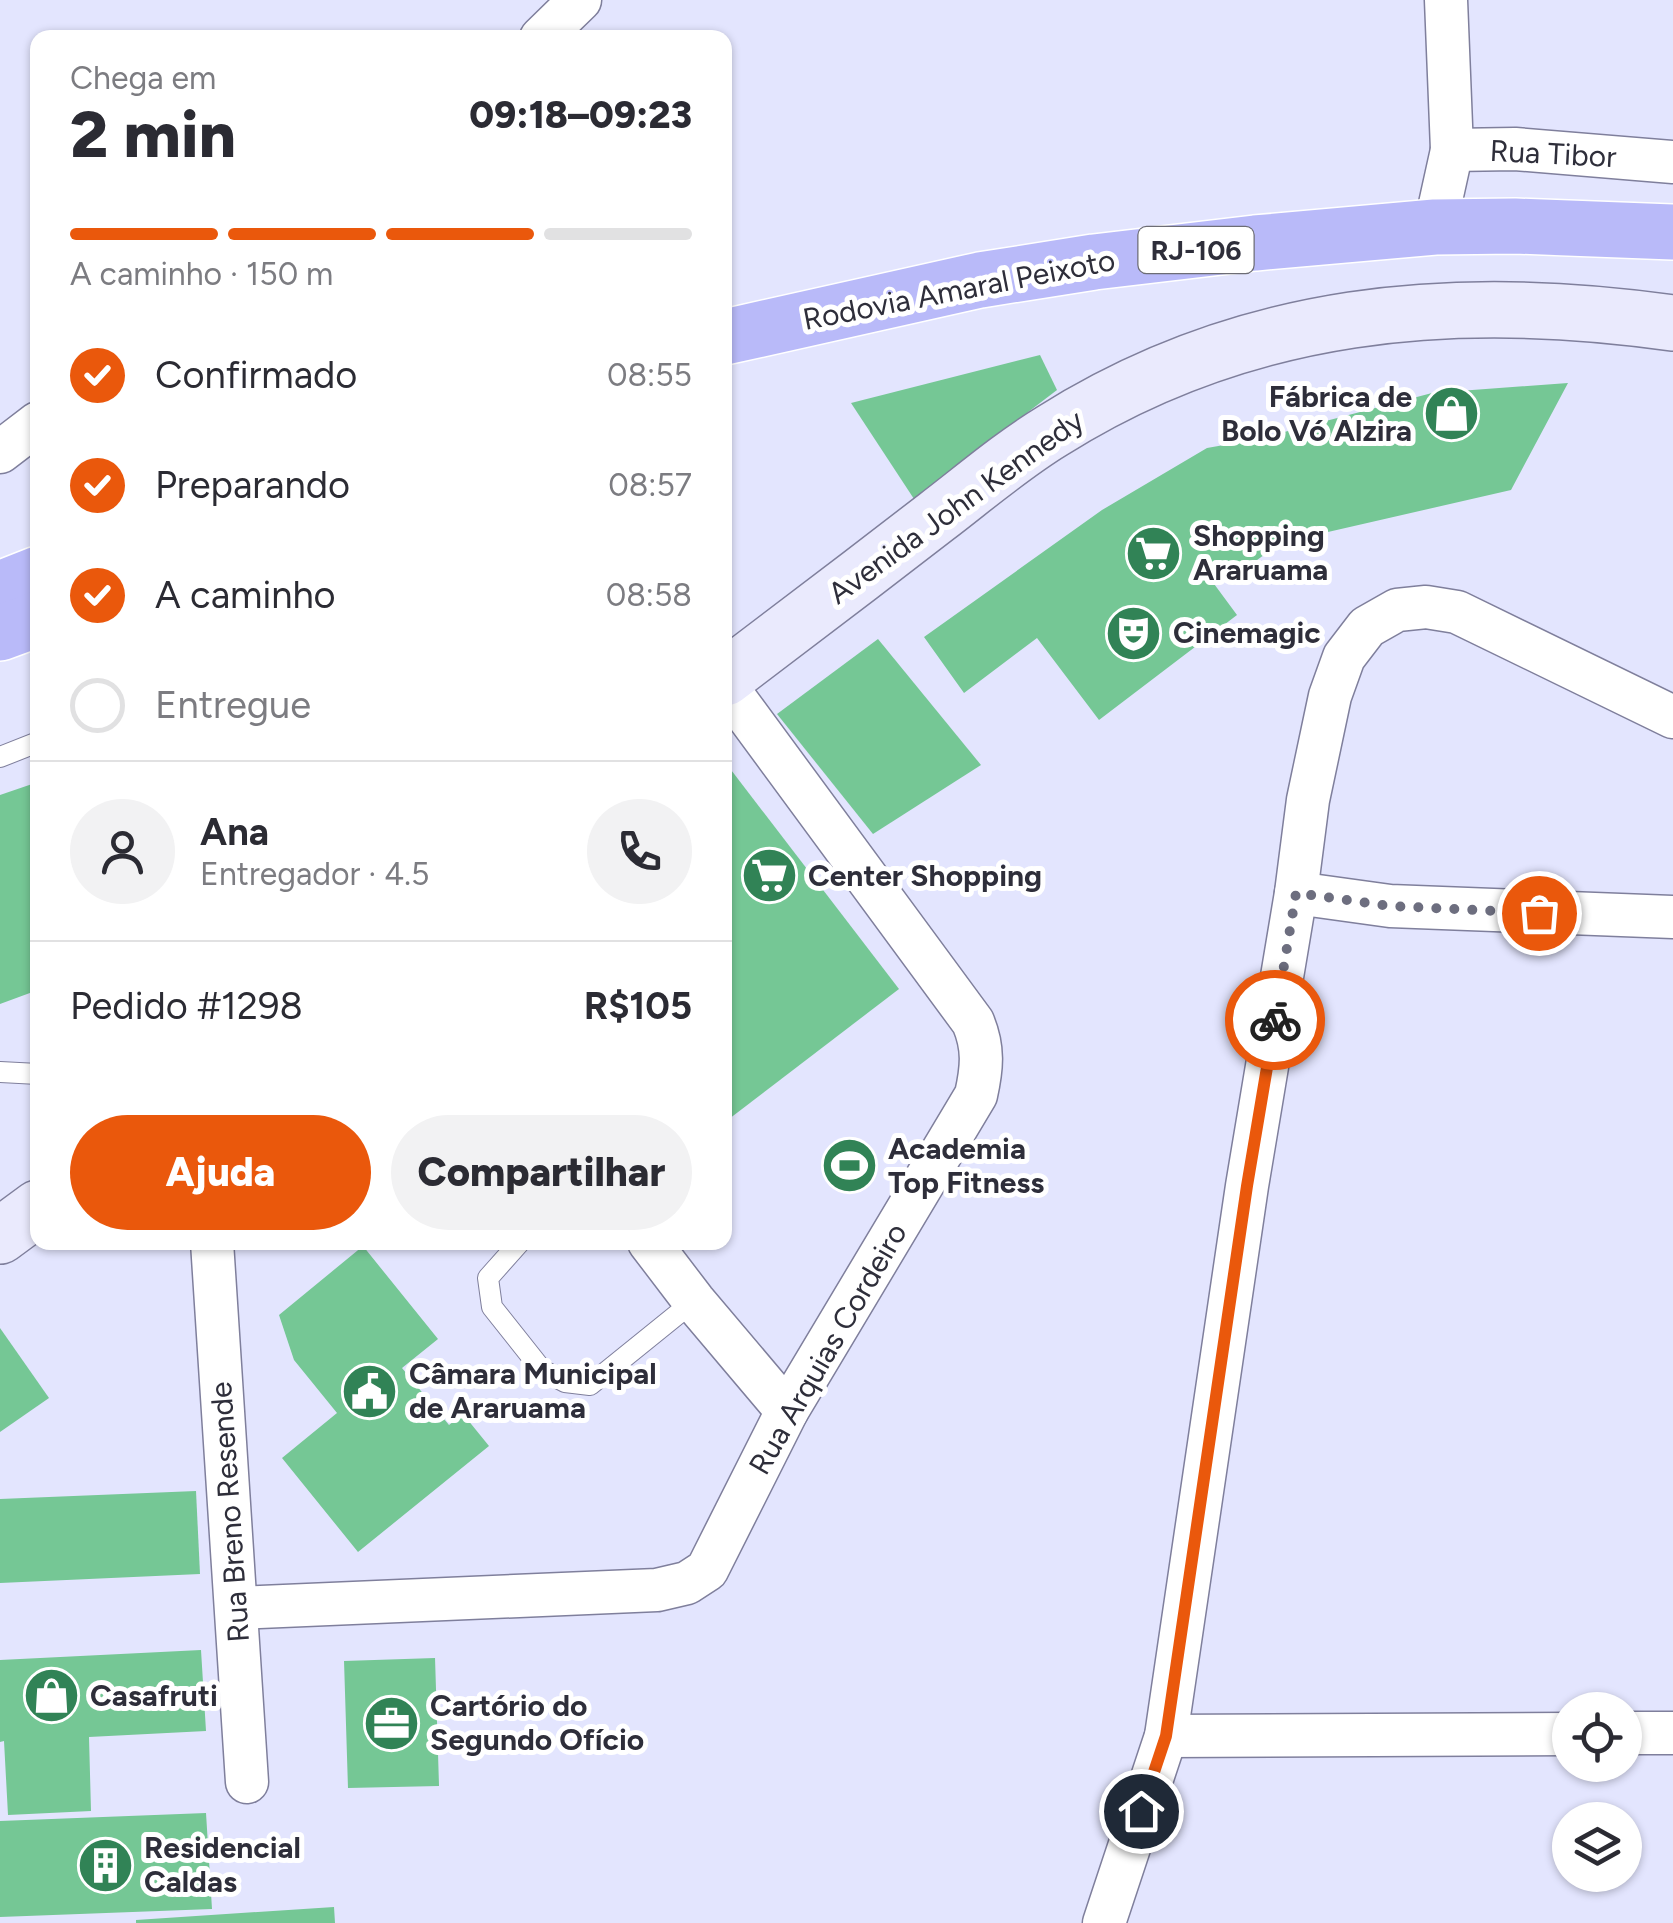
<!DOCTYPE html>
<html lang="pt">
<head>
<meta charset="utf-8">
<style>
	:root { --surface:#fff; --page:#f2f2f3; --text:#2b2b33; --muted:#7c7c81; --line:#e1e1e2; --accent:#ea580c }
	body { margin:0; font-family:Figtree,sans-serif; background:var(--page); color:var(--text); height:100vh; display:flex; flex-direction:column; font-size:38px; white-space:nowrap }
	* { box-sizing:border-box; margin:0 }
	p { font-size:32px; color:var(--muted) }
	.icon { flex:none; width:55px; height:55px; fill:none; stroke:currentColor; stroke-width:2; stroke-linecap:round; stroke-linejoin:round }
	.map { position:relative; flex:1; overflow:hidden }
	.panel { position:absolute; left:30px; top:30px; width:702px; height:1220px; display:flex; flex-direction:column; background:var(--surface); border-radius:20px; box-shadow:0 2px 8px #0004 }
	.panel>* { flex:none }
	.buttons { position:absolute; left:1552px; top:1692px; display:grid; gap:20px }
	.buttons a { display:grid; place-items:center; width:90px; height:90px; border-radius:50%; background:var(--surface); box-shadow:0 2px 8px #0004; font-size:50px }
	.pin { position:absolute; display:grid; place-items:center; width:85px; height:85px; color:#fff; margin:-42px; border:5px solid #fff; border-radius:50%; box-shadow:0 2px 10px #0007 }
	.courier { position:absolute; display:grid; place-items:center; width:100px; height:100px; margin:-50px; border:8px solid #ea580c; border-radius:50%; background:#fff; color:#222; box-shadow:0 2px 12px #0007 }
	.summary em { font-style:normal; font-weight:800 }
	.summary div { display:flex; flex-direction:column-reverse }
	.summary { display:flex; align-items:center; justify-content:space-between; height:170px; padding:0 40px }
	h1 { font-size:65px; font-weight:800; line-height:75px }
	.bar { display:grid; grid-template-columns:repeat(4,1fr); gap:15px 10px; align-content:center; height:120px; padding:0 40px }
	.bar i { height:12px; border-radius:8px; background:var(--line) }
	.bar .selected { background:var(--accent) }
	.bar p { grid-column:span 4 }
	.line { display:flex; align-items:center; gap:25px; padding:0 40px; border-top:2px solid var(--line) }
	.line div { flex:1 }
	.round { display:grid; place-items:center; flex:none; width:105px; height:105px; border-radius:52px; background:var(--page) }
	ol { padding:0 40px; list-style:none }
	li { display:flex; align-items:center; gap:30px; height:110px }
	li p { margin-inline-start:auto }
	li .icon { padding:10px; border-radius:50%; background:var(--accent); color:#fff; stroke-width:4 }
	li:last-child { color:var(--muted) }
	li i { width:55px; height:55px; border:5px solid var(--line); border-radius:50% }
	.cta { display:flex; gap:20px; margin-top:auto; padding:20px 40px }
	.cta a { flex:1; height:115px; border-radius:60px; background:var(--accent); color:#fff; font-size:40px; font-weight:800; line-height:115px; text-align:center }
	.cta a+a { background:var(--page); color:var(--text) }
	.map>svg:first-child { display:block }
	.building { fill:#75c795 }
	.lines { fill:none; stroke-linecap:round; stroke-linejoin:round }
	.lane-casing { stroke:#7f7f9c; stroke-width:22 }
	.street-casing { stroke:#7f7f9c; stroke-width:45 }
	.secondary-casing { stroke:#7f7f9c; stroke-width:58 }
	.highway-casing { stroke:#fff; stroke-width:58 }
	.lane { stroke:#fff; stroke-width:20 }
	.street { stroke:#fff; stroke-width:42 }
	.secondary { stroke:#eaeafd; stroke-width:55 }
	.highway { stroke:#b9baf9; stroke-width:55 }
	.done { stroke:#6d6e7f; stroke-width:10; stroke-dasharray:0 18 }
	.route { stroke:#ea580c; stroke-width:12 }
	.labels { text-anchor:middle; stroke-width:10; stroke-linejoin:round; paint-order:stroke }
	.shield { fill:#fff; stroke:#6d6d75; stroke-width:2.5 }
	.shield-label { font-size:28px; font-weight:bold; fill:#2e2e3a }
	.street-label { font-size:30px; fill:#2e2e3a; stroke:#fff }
	.poi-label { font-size:30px; font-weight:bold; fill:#2e2e3a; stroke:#fff; text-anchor:start }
</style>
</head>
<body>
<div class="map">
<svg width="1673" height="1923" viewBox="0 0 1673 1923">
	<rect width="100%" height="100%" fill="#e3e5fe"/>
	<g class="building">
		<polygon points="1040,355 1057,390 914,499 851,403"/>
		<polygon points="1568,383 1511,490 1280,543 1253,563 1206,573 1237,615 1099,720 1037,638 964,693 924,637 1102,510 1207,448 1258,439 1432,393"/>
		<polygon points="878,639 981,765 873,834 777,714"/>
		<polygon points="725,762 899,989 725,1122"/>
		<polygon points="38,782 38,990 0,1004 0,795"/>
		<polygon points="363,1246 438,1339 402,1368 449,1425 463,1414 489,1446 358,1552 282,1458 337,1413 294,1360 279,1315"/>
		<polygon points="0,1328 49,1398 0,1432"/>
		<polygon points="196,1491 200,1574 0,1583 0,1499"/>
		<polygon points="201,1650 206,1731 89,1737 91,1811 8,1815 4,1741 0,1742 0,1660"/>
		<polygon points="435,1658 439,1786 348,1788 344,1661"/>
		<polygon points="206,1813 212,1909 0,1917 0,1821"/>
		<polygon points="334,1907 335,1923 136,1923 136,1920"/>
	</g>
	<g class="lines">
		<defs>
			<g id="lane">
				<polyline points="0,757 38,742"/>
				<polyline points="0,1072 38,1074"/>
				<polyline points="520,1242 488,1278 492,1307 542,1370 565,1382 590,1385 694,1301"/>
			</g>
			<g id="street">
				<polyline points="1446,0 1452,150"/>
				<polyline points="541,38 580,0"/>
				<polyline points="1435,227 1452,150 1515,149 1673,162"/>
				<polyline points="0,452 38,423"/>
				<polyline points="1296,893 1390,906 1673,917"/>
				<polyline points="212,1242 247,1782"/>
				<polyline points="649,1242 694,1301 787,1411"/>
				<path d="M237,1608L657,1590L687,1583L707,1570L787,1411L976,1095C982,1068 984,1048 973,1022L725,685"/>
				<polyline points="1625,1733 1673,1733"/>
				<polyline points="1166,1736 1570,1734"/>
				<polyline points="1104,1923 1166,1736 1247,1186 1296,893 1308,800 1330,696 1344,657 1367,627 1397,610 1426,607 1457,612 1673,717"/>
			</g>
			<g id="secondary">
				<path d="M725,678C795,625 866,571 936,517C974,488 1011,456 1052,431C1244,310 1453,292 1673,323"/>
				<polyline points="0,1236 38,1208"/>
			</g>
			<g id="highway">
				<polyline points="725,337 980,280 1094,262 1255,243 1435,227 1515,226 1673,232"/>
				<polyline points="0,589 38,574"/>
				<polyline points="0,633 38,619"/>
			</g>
		</defs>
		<use href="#lane" class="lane-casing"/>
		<use href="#street" class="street-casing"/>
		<use href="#secondary" class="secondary-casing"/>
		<use href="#highway" class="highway-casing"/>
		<use href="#lane" class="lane"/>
		<use href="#street" class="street"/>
		<use href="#secondary" class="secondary"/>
		<use href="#highway" class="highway"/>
	</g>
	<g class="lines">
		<polyline class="done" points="1275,1020 1296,893 1390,906 1539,913"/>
		<polyline class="route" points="1141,1811 1166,1736 1247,1186 1275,1020"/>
	</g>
	<defs>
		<symbol id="shop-disc" viewBox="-11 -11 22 22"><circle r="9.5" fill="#318356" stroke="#fff"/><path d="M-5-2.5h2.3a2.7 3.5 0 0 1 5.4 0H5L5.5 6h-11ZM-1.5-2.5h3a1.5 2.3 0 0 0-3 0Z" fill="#fff"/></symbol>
		<symbol id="supermarket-disc" viewBox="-11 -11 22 22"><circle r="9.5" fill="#318356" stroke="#fff"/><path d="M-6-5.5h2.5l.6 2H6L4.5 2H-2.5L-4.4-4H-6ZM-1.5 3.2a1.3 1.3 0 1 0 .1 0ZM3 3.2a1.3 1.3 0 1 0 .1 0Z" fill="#fff"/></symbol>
		<symbol id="theatre-disc" viewBox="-11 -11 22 22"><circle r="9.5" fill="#318356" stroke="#fff"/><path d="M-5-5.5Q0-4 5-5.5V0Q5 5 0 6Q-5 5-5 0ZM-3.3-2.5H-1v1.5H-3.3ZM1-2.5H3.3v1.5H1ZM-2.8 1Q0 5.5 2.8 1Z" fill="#fff"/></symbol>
		<symbol id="stadium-disc" viewBox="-11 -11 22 22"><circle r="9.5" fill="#318356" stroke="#fff"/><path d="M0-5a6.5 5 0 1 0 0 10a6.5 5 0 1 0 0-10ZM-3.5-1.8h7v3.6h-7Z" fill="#fff"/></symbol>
		<symbol id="civic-disc" viewBox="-11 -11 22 22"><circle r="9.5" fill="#318356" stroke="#fff"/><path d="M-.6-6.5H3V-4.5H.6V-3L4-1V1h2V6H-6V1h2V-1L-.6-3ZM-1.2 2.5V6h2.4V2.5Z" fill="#fff"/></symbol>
		<symbol id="office-disc" viewBox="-11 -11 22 22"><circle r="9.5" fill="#318356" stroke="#fff"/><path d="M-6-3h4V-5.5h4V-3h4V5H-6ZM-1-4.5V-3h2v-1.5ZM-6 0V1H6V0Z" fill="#fff"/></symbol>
		<symbol id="building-disc" viewBox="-11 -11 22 22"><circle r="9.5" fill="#318356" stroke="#fff"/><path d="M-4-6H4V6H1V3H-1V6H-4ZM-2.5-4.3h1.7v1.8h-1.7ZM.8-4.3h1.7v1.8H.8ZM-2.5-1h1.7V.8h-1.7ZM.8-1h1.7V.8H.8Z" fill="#fff"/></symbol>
	</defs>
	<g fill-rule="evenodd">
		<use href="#shop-disc" x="1420" y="382" width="63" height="63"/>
		<use href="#supermarket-disc" x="1122" y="522" width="63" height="63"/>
		<use href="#theatre-disc" x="1102" y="602" width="63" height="63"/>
		<use href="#supermarket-disc" x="738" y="844" width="63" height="63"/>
		<use href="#stadium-disc" x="818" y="1134" width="63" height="63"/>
		<use href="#civic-disc" x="338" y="1360" width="63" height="63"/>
		<use href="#shop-disc" x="20" y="1664" width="63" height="63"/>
		<use href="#office-disc" x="360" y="1692" width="63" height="63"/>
		<use href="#building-disc" x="74" y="1834" width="63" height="63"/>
	</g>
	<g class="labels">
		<rect class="shield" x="1138.5" y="227" width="115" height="46" rx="8"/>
		<g class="shield-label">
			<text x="1196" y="260">RJ-106</text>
		</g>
		<g class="street-label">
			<text transform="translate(1553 154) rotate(3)" y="10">Rua Tibor</text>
			<text transform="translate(959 290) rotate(-11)" y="10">Rodovia Amaral Peixoto</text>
			<text transform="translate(956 507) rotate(-36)" y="10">Avenida John Kennedy</text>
			<text transform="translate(828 1349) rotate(-60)" y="10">Rua Arquias Cordeiro</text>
			<text transform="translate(230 1512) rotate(-94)" y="10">Rua Breno Resende</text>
		</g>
		<g class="poi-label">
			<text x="1412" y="407" text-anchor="end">Fábrica de<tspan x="1412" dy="34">Bolo Vó Alzira</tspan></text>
			<text x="1193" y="546">Shopping<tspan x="1193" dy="34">Araruama</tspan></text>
			<text x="1173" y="643">Cinemagic</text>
			<text x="808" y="886">Center Shopping</text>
			<text x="888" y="1159">Academia<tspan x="888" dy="34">Top Fitness</tspan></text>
			<text x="409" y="1384">Câmara Municipal<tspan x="409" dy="34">de Araruama</tspan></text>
			<text x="90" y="1706">Casafruti</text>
			<text x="430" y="1716">Cartório do<tspan x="430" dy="34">Segundo Ofício</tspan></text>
			<text x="144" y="1858">Residencial<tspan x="144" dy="34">Caldas</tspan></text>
		</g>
	</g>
</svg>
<div class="buttons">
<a><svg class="icon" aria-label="locate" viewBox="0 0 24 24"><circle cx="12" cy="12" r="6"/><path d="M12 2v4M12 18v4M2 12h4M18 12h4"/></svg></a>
<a><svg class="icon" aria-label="layers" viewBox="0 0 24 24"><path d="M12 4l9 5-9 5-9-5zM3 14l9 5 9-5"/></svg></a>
</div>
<div class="pin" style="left:1539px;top:913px;background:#ea580c"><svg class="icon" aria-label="bag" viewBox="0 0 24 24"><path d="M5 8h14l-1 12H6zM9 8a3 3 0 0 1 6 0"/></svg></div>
<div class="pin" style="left:1141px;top:1811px;background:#1f2937"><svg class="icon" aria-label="home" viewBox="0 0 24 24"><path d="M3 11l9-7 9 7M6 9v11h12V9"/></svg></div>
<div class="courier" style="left:1275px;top:1020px"><svg class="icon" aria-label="bike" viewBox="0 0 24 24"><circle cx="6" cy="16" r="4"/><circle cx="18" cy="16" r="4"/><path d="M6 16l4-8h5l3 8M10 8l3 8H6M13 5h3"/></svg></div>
<section class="panel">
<div class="summary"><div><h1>2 min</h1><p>Chega em</p></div><em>09:18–09:23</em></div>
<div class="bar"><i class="selected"></i><i class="selected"></i><i class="selected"></i><i></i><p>A caminho · 150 m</p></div>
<ol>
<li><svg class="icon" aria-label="check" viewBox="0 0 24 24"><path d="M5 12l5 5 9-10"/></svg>Confirmado<p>08:55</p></li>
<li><svg class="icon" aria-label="check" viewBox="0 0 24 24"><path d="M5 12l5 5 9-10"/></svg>Preparando<p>08:57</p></li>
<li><svg class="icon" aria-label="check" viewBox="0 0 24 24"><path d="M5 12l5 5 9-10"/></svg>A caminho<p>08:58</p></li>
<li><i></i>Entregue</li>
</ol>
<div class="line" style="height:180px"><a class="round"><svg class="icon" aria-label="person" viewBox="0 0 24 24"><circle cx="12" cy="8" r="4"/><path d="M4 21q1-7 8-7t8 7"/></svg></a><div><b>Ana</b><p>Entregador · 4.5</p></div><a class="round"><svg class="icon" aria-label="phone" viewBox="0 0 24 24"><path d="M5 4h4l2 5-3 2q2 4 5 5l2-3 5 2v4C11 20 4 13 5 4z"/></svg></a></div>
<div class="line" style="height:130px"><div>Pedido #1298</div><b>R$105</b></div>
<div class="cta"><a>Ajuda</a><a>Compartilhar</a></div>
</section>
</div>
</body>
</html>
